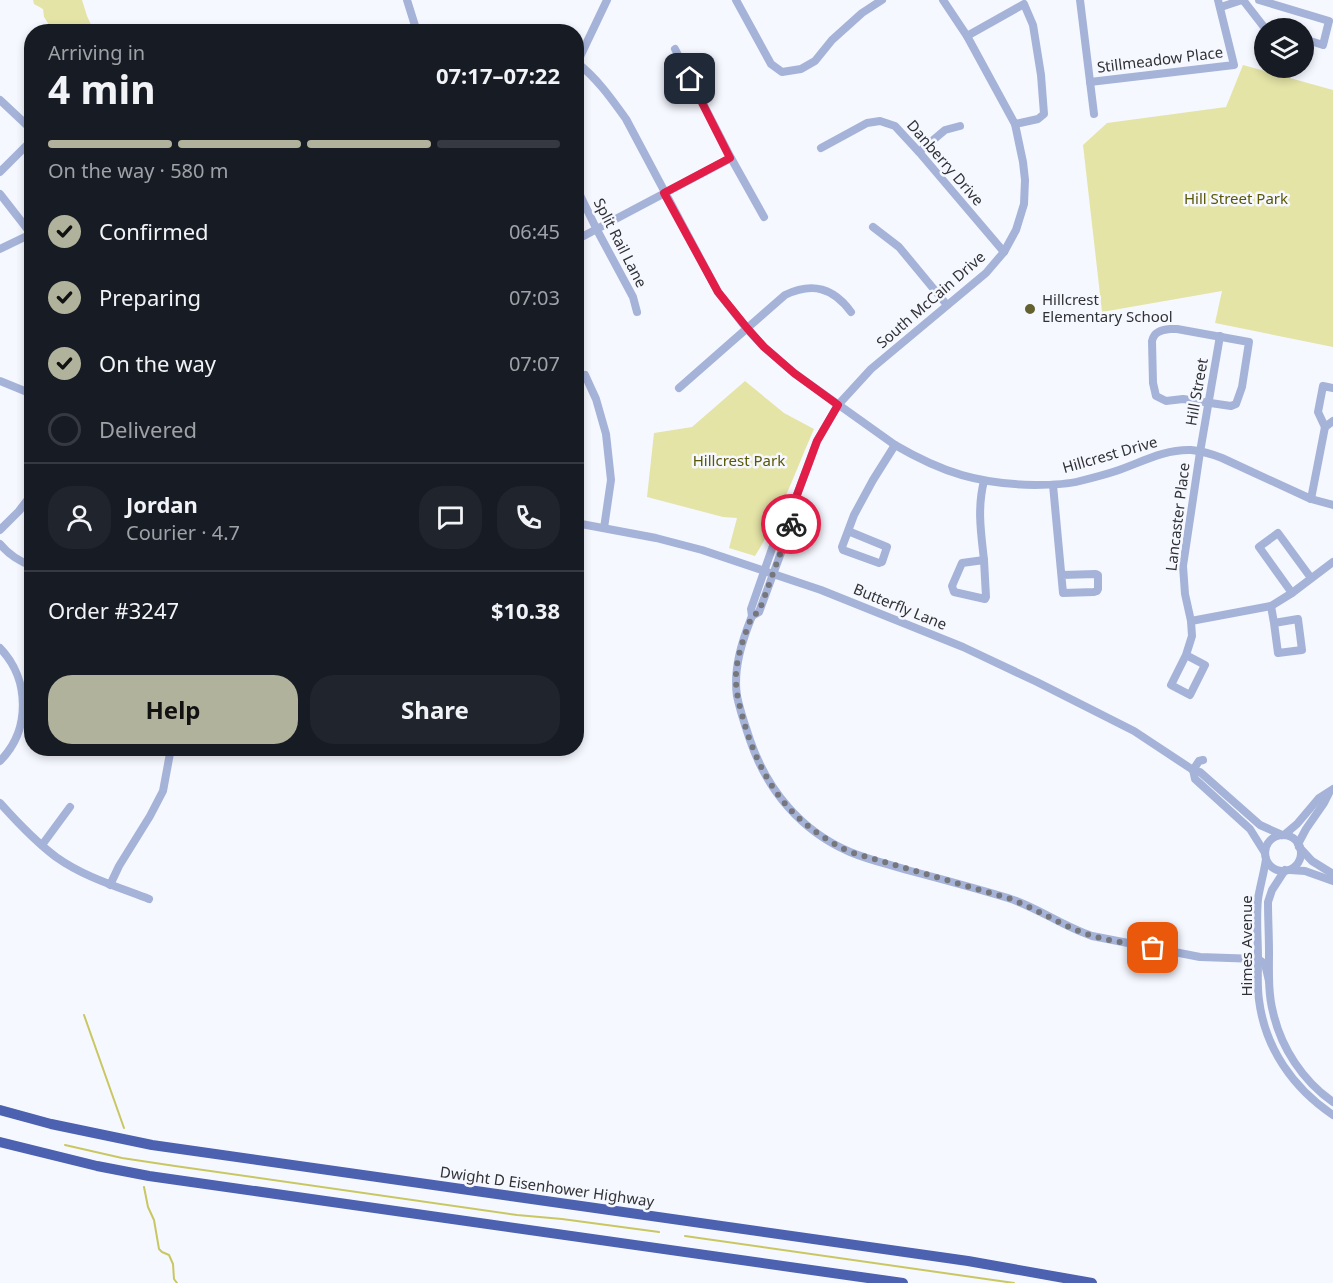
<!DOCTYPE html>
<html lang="en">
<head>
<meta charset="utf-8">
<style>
	:root { --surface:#171b24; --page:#20242c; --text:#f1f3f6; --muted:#9ea1a6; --line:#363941; --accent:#b1b29c }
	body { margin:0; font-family:"Noto Sans",sans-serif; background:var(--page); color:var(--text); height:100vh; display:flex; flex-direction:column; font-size:22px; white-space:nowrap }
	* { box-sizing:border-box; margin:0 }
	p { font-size:20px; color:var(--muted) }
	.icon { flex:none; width:33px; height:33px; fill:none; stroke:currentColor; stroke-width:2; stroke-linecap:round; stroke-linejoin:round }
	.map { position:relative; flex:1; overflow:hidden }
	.drawer { position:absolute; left:24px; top:24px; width:560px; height:732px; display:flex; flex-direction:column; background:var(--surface); border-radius:24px; box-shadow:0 3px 9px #0003 }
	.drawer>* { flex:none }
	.fabs { position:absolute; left:1254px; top:18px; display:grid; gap:12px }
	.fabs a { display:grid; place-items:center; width:60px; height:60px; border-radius:50%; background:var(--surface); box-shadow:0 3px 9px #0003; font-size:30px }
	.pin { position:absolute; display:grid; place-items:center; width:51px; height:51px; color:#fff; margin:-26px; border-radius:12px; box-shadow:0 3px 9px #0006 }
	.courier { position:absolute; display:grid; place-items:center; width:60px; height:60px; margin:-30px; border:4px solid #e11d48; border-radius:50%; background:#fff; color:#222; box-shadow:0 2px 8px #0007 }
	.headline em { font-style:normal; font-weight:700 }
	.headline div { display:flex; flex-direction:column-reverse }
	.headline { display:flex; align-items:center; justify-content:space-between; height:102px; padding:0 24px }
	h1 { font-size:39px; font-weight:700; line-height:45px }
	.bar { display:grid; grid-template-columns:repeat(4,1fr); gap:9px 6px; align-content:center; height:72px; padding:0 24px }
	.bar i { height:8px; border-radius:4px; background:var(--line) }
	.bar .selected { background:var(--accent) }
	.bar p { grid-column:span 4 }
	.line { display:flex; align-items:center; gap:15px; padding:0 24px; border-top:2px solid var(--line) }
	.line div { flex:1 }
	.round { display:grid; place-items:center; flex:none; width:63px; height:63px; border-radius:24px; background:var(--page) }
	ol { padding:0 24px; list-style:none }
	li { display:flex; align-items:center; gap:18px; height:66px }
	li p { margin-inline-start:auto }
	li .icon { padding:6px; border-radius:50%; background:var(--accent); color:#111; stroke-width:4 }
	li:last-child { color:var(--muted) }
	li i { width:33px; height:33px; border:3px solid var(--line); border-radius:50% }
	.button { display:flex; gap:12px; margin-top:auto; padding:12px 24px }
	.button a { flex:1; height:69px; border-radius:24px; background:var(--accent); color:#111; font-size:24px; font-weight:700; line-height:69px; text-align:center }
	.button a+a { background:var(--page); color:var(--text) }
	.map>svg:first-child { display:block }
	.green { fill:#e4e4a7 }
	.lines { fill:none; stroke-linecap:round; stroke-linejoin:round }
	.stream { stroke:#c9c761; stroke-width:2 }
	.minor { stroke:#a6b3d9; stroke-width:8 }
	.highway { stroke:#4c61af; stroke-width:10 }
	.done { stroke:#76777c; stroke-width:6; stroke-dasharray:0 10.8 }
	.route { stroke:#e11d48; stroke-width:8 }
	.poi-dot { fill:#63622f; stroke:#f6f8ff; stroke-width:2 }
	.labels { text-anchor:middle; stroke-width:5; stroke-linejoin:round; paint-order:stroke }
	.street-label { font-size:15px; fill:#313236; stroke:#f6f8ff }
	.park-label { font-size:15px; fill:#5a5706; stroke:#f6f8ff }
	.poi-label { font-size:15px; fill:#313236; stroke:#f6f8ff; text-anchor:start }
</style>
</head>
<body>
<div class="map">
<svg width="1333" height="1283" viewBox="0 0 1333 1283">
	<rect width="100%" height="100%" fill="#f6f8ff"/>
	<g class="green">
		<polygon points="33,0 82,0 87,16 94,31 53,31 44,17 43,9 34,4"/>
		<polygon points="1243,65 1333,90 1333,347 1215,323 1222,291 1102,312 1083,145 1107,123 1226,107"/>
		<path d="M745,381L784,413L814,429C795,472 780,516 755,556L729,548L737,518L723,517L647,497L654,433L692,427Z"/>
	</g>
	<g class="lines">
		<g class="stream">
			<polyline points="84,1015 124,1128"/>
			<polyline points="65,1145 122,1158 175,1166 517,1215 562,1219 659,1232"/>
			<polyline points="144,1187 148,1207 154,1220 159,1249 162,1252 169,1255 173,1264 174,1279 177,1283"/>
			<polyline points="685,1236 1014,1283"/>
		</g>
		<g class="minor">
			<polyline points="407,0 417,32"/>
			<polyline points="736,0 771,64 782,72 801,69 815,61 832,40 862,13 882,0"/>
			<path d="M943,0L967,36L1015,124L1023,162L1025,180L1024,204L1016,230L1004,252L986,273L871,369L838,405L817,441L791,511L782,520L751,609L752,616C742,641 733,669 737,696C740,711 745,725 750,740C767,790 801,831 850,852C869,860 888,864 907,870C941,879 975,888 1008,898C1037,907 1062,926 1092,936L1200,957L1258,959L1265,964L1269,981"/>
			<polyline points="1080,0 1094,114"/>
			<polyline points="1243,0 1264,27 1268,28"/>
			<polyline points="1259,0 1329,21 1323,45 1304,39"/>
			<polyline points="1221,7 1242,0"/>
			<polyline points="967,36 1024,4 1033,25 1041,75 1044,114 1038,119 1015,124"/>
			<polyline points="675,49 731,158 764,217"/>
			<path d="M576,62C596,77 611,98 626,119L718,292L747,329L764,347L794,373L895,445C943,473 979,484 1035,485C1050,485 1065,485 1080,481C1092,478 1104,475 1116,471C1140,463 1164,449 1191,450C1201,451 1212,454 1222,458L1311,499L1333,505"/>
			<polyline points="577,63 607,0"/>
			<polyline points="1090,82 1234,65 1218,0"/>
			<polyline points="0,100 32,130"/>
			<polyline points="821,148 867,123 880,121 895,126 919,152 1004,252"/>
			<polyline points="919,152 945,130 960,126"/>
			<polyline points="0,172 32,140"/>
			<polyline points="576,187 597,230 633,297 637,312"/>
			<polyline points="0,194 32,235"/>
			<polyline points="873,227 899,247 947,305"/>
			<polyline points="576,240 731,158"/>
			<polyline points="0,249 31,234"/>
			<path d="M1170,329H1177L1249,342L1242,387L1236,404L1231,406L1183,399L1166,401L1156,396L1153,383L1152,341C1154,332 1161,330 1170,329Z"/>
			<polyline points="585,375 596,399 606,434 611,480 604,528"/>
			<polyline points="0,381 32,394"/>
			<path d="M679,388L785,295C812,282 833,287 851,312"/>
			<polyline points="1333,388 1323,386 1318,412 1325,427 1333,421"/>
			<path d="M984,481C977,508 981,533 984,560"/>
			<polyline points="1053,485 1063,593 1094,592 1097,591 1098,589 1098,575 1096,574 1062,575"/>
			<polyline points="1311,499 1325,427"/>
			<polyline points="576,523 656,538 702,550 821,590 963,647 1037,682 1134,731 1193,770 1200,772 1260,825 1282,835"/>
			<polyline points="0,530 19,511 32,494"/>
			<polyline points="848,531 887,547 882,562 879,563 843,550 842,547 854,515 873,480 895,445"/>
			<path d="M0,544C9,555 18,561 32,566"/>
			<polygon points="984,560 986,597 985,599 954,592 952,586 962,563"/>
			<polyline points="1292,593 1259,547 1278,533 1311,578"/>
			<polyline points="1271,606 1274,623 1298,619 1302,650 1278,653 1274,623"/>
			<polyline points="752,616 759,612 792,523 791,511"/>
			<polyline points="1191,621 1271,606 1292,593 1333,562"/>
			<path d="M0,648C30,679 31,730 0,761"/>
			<polyline points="1186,655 1171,685 1190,695 1205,665 1186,655 1192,636 1191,621 1185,594 1183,566 1200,452 1220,336"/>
			<polyline points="1193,770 1195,779 1250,829 1265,853"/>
			<polyline points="1193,770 1199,761 1203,760"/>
			<path d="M0,803C17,822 36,842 56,857C84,877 118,887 149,899"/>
			<polyline points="1284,835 1297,824 1319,798 1333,789"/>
			<circle cx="1283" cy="853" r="18"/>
			<polyline points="1298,844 1306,829 1324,803 1329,793"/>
			<polyline points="42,845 70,807"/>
			<polyline points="1299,847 1312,861 1333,874"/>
			<path d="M1266,859C1264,873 1260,886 1258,899C1256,919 1258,939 1258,959C1258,972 1257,986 1259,1000C1265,1048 1293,1088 1333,1115"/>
			<path d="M1285,870L1272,890L1268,902C1268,919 1269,935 1269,952C1269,972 1268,993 1273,1012C1281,1048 1303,1081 1333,1102"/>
			<polyline points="1290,870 1305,871 1333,881"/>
			<polyline points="110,885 119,866 150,816 163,791 171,748"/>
		</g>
		<g class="highway">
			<polyline points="0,1110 51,1124 152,1145 968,1261 1092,1283"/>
			<polyline points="0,1142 97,1166 149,1176 903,1283"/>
		</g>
	</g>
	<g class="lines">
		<path class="done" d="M791,524L759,612L752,616C745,634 737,655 736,674C735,693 741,711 746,729C765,788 794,825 850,852L1008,898C1032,907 1053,920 1076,930C1100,940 1127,943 1153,948"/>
		<polyline class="route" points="690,79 730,158 664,193 718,292 747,328 764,347 794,373 838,405 817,441 810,460 791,511 791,524"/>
	</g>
	<circle class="poi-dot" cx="1030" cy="309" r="6"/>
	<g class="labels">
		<g class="street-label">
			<text transform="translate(1160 60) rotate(-7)" y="5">Stillmeadow Place</text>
			<text transform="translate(945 163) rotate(49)" y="5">Danberry Drive</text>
			<text transform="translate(620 243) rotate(63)" y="5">Split Rail Lane</text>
			<text transform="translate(931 300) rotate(-41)" y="5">South McCain Drive</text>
			<text transform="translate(1197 392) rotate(-80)" y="5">Hill Street</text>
			<text transform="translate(1110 455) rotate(-16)" y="5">Hillcrest Drive</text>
			<text transform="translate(1178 517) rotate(-83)" y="5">Lancaster Place</text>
			<text transform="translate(900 607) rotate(22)" y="5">Butterfly Lane</text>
			<text transform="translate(1247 946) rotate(-90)" y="5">Himes Avenue</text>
			<text transform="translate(547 1187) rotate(8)" y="5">Dwight D Eisenhower Highway</text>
		</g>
		<g class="park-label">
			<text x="1236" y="204">Hill Street Park</text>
			<text x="739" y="466">Hillcrest Park</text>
		</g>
		<g class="poi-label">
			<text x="1042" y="305">Hillcrest<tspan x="1042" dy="17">Elementary School</tspan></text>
		</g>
	</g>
</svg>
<div class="fabs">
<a><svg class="icon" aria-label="layers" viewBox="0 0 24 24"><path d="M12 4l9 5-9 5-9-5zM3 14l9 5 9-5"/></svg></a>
</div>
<div class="pin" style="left:1153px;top:948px;background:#ea580c"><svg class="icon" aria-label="bag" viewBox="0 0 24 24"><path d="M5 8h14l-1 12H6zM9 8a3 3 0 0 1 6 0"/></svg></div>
<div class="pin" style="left:690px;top:79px;background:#1f2937"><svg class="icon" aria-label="home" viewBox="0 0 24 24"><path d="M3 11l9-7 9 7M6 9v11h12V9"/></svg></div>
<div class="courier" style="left:791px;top:524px"><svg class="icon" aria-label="bike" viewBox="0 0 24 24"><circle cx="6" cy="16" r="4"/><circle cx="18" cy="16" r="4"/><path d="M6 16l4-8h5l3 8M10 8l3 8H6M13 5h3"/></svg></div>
<section class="drawer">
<div class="headline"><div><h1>4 min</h1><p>Arriving in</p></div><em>07:17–07:22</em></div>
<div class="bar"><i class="selected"></i><i class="selected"></i><i class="selected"></i><i></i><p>On the way · 580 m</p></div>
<ol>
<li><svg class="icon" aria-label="check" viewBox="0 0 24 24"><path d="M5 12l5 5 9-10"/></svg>Confirmed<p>06:45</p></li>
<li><svg class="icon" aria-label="check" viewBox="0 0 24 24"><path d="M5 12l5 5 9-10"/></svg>Preparing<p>07:03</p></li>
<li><svg class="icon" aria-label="check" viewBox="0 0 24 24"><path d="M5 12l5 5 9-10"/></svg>On the way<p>07:07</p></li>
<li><i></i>Delivered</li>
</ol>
<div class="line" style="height:108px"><a class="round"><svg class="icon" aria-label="person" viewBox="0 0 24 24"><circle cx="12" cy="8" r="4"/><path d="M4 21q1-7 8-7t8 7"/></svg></a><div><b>Jordan</b><p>Courier · 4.7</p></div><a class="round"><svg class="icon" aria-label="chat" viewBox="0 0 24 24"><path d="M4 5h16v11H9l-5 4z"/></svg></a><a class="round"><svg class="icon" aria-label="phone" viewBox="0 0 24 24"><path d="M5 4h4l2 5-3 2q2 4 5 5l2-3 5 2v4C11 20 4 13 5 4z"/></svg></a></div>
<div class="line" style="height:78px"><div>Order #3247</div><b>$10.38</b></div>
<div class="button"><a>Help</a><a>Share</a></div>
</section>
</div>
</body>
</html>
